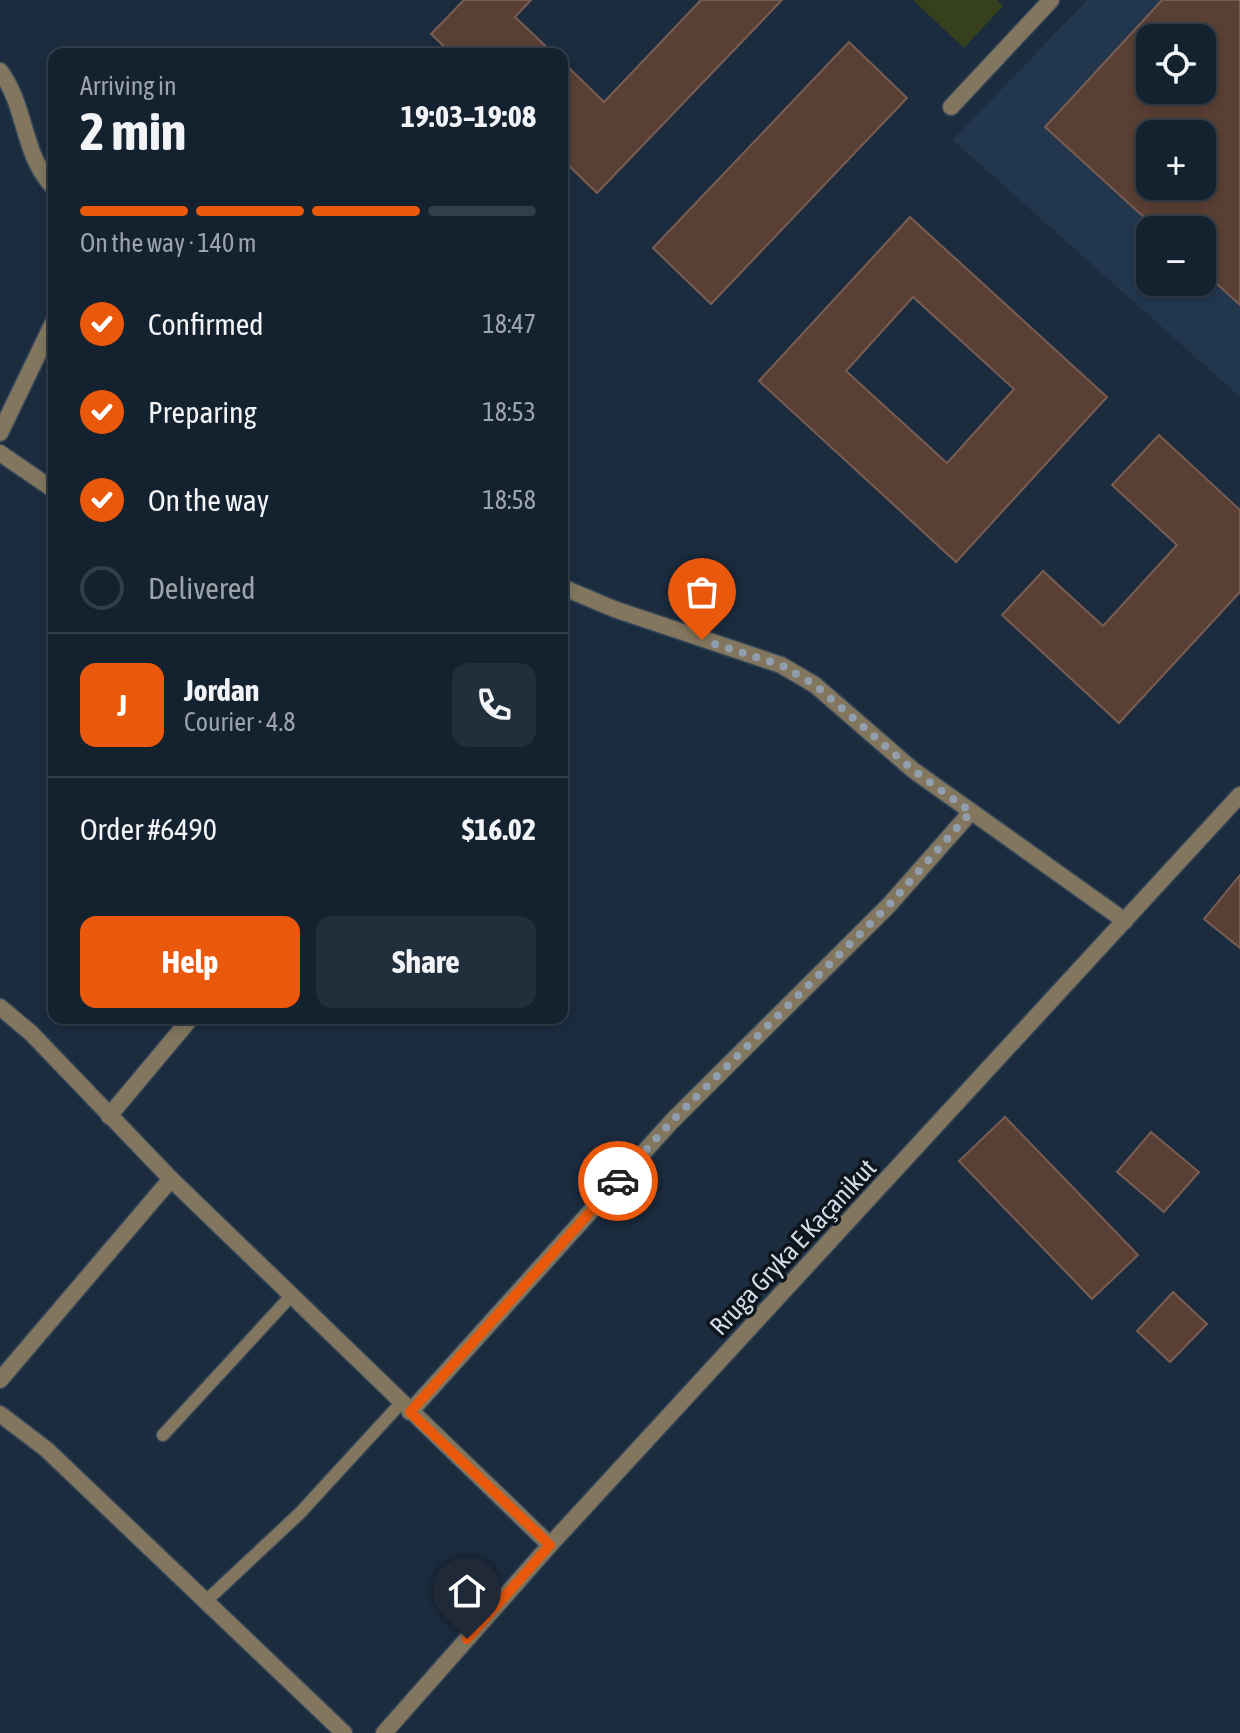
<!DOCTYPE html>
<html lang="en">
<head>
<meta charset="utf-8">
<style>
	:root { --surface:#14212f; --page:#212e3b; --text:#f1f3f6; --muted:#9da3aa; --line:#333e4b; --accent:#ea580c }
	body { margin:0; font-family:"Asap Condensed",sans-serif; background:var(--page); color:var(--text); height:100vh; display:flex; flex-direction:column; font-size:30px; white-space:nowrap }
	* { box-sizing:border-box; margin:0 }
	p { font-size:26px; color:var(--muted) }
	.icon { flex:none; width:44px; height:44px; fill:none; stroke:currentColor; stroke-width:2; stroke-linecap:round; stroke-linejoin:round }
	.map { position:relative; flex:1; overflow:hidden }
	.side { position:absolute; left:48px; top:48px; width:520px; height:976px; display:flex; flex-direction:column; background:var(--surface); border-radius:16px; box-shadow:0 4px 12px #0003,0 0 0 2px var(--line) }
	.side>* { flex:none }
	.fabs { position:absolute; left:1136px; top:24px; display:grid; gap:16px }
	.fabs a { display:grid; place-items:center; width:80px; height:80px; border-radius:16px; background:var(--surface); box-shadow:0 4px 12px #0003,0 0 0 2px var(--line); font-size:40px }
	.pin { position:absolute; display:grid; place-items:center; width:68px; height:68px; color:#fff; margin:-82px -34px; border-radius:50% 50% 50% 0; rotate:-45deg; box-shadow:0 0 8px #0007 }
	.pin .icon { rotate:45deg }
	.courier { position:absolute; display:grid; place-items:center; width:80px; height:80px; margin:-40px; border:6px solid #ea580c; border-radius:50%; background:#fff; color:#222; box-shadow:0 2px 10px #0007 }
	.head em { font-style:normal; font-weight:700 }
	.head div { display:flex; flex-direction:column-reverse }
	.head { display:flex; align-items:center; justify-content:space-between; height:136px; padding:0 32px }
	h1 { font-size:52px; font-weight:700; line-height:60px }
	.bar { display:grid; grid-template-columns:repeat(4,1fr); gap:12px 8px; align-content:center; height:96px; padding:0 32px }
	.bar i { height:10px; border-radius:6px; background:var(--line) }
	.bar .current { background:var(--accent) }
	.bar p { grid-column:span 4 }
	.line { display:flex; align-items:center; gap:20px; padding:0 32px; border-top:2px solid var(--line) }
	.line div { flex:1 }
	.round { display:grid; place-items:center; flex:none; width:84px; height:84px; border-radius:16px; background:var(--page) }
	ol { padding:0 32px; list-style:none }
	li { display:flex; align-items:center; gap:24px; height:88px }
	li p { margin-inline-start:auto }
	li .icon { padding:8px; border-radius:50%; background:var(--accent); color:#fff; stroke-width:4 }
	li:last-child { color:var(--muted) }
	li i { width:44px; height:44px; border:4px solid var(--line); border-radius:50% }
	.action { display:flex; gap:16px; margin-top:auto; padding:16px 32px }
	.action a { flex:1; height:92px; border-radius:16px; background:var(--accent); color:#fff; font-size:32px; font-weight:700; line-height:92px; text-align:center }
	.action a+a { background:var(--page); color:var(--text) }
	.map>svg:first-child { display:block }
	.built { fill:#22374e; fill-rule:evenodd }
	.green { fill:#36401d }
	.building { fill:#593f34; stroke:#7a5d52; stroke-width:2; fill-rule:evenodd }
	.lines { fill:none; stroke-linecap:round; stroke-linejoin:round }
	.service-casing { stroke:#38485a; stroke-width:15 }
	.minor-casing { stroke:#38485a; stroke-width:19 }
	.tertiary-casing { stroke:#38485a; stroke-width:19 }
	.service { stroke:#82765e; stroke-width:12 }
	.minor { stroke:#82765e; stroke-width:16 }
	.tertiary { stroke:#82765e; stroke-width:16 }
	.done { stroke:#919ead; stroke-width:8; stroke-dasharray:0 14.4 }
	.route { stroke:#ea580c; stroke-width:10 }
	.labels { text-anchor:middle; stroke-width:7; stroke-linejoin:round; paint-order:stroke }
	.street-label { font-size:26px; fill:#d1dbe8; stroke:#0d141c }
</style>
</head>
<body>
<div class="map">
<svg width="1240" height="1733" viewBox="0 0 1240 1733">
	<rect width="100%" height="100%" fill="#1b2c3f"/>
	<path class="built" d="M1087,0H1240V397L953,140ZM1150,38H1202V90H1150ZM1150,134H1202V186H1150ZM1150,230H1202V282H1150Z"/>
	<polygon class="green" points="913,0 997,0 1003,6 964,48"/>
	<g class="building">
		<polygon points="464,0 531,0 515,17 554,54 452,54 431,34"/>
		<polygon points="701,0 782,0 597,193 562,159 562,61 604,102"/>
		<path d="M1162,0H1240V305L1202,270V230H1158L1045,127ZM1150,38H1202V90H1150ZM1150,134H1202V186H1150Z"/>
		<polygon points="849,42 907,98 711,304 653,248"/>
		<path d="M910,217L1107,397L956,562L759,381ZM913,297L1014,389L947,463L846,371Z"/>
		<polygon points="1159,435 1240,510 1240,592 1119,723 1002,615 1043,571 1103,626 1177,545 1112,485"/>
		<polygon points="1240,875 1240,948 1204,919"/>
		<polygon points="1005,1117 1138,1255 1092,1299 959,1161"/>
		<polygon points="1151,1132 1199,1172 1164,1212 1117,1172"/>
		<polygon points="1173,1292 1207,1324 1170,1362 1137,1331"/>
	</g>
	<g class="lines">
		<defs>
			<g id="service">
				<polyline points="163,1435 291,1296"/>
				<polyline points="206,1601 300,1513 401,1403"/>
			</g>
			<g id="minor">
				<path d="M0,71C27,107 22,155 54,188"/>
				<polyline points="951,107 1051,0"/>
				<polyline points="0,433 54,321"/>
				<polyline points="0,453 54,490"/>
				<polyline points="562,587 614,609 781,665 815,685 913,770 1125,921"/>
				<polyline points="0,1007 31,1033 171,1179 550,1545"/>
				<polyline points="109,1116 191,1018"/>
				<polyline points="0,1380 171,1179"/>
				<polyline points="410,1412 672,1121 889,905 971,812"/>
				<polyline points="0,1414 46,1449 344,1733"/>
			</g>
			<polyline id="tertiary" points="384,1733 550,1545 1240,795"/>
		</defs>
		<use href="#service" class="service-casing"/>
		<use href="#minor" class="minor-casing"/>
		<use href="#tertiary" class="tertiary-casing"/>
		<use href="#service" class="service"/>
		<use href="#minor" class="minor"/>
		<use href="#tertiary" class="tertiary"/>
	</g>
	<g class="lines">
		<polyline class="done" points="618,1181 672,1121 889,905 971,812 913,770 815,685 781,665 702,640"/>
		<polyline class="route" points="467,1639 550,1545 410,1412 618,1181"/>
	</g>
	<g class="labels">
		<g class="street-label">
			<text transform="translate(793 1247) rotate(-47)" y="9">Rruga Gryka E Kaçanikut</text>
		</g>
	</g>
</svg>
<div class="fabs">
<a><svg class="icon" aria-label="locate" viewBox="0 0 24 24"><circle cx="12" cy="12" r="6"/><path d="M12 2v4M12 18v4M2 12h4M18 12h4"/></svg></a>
<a>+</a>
<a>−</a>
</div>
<div class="pin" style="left:702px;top:640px;background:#ea580c"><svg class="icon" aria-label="bag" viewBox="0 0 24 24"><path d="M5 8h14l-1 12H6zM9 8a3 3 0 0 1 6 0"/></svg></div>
<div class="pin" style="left:467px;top:1639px;background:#1f2937"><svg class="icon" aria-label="home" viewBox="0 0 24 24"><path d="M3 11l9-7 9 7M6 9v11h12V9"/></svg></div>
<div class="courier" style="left:618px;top:1181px"><svg class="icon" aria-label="car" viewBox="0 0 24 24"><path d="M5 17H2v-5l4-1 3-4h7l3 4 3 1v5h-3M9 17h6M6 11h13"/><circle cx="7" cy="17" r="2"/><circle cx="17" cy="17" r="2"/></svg></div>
<section class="side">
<div class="head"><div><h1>2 min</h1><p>Arriving in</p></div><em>19:03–19:08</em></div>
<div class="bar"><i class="current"></i><i class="current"></i><i class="current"></i><i></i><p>On the way · 140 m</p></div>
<ol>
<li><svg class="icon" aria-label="check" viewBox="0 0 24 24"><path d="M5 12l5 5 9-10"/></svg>Confirmed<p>18:47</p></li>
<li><svg class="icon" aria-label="check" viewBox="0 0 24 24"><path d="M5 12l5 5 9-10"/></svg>Preparing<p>18:53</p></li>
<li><svg class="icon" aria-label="check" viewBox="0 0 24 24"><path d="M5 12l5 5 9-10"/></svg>On the way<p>18:58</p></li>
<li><i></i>Delivered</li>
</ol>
<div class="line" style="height:144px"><b class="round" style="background:var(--accent);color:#fff">J</b><div><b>Jordan</b><p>Courier · 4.8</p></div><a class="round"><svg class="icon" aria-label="phone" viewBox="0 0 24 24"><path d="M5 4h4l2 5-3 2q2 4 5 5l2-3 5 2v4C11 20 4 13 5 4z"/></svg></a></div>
<div class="line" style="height:104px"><div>Order #6490</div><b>$16.02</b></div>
<div class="action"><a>Help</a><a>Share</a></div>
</section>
</div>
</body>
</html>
